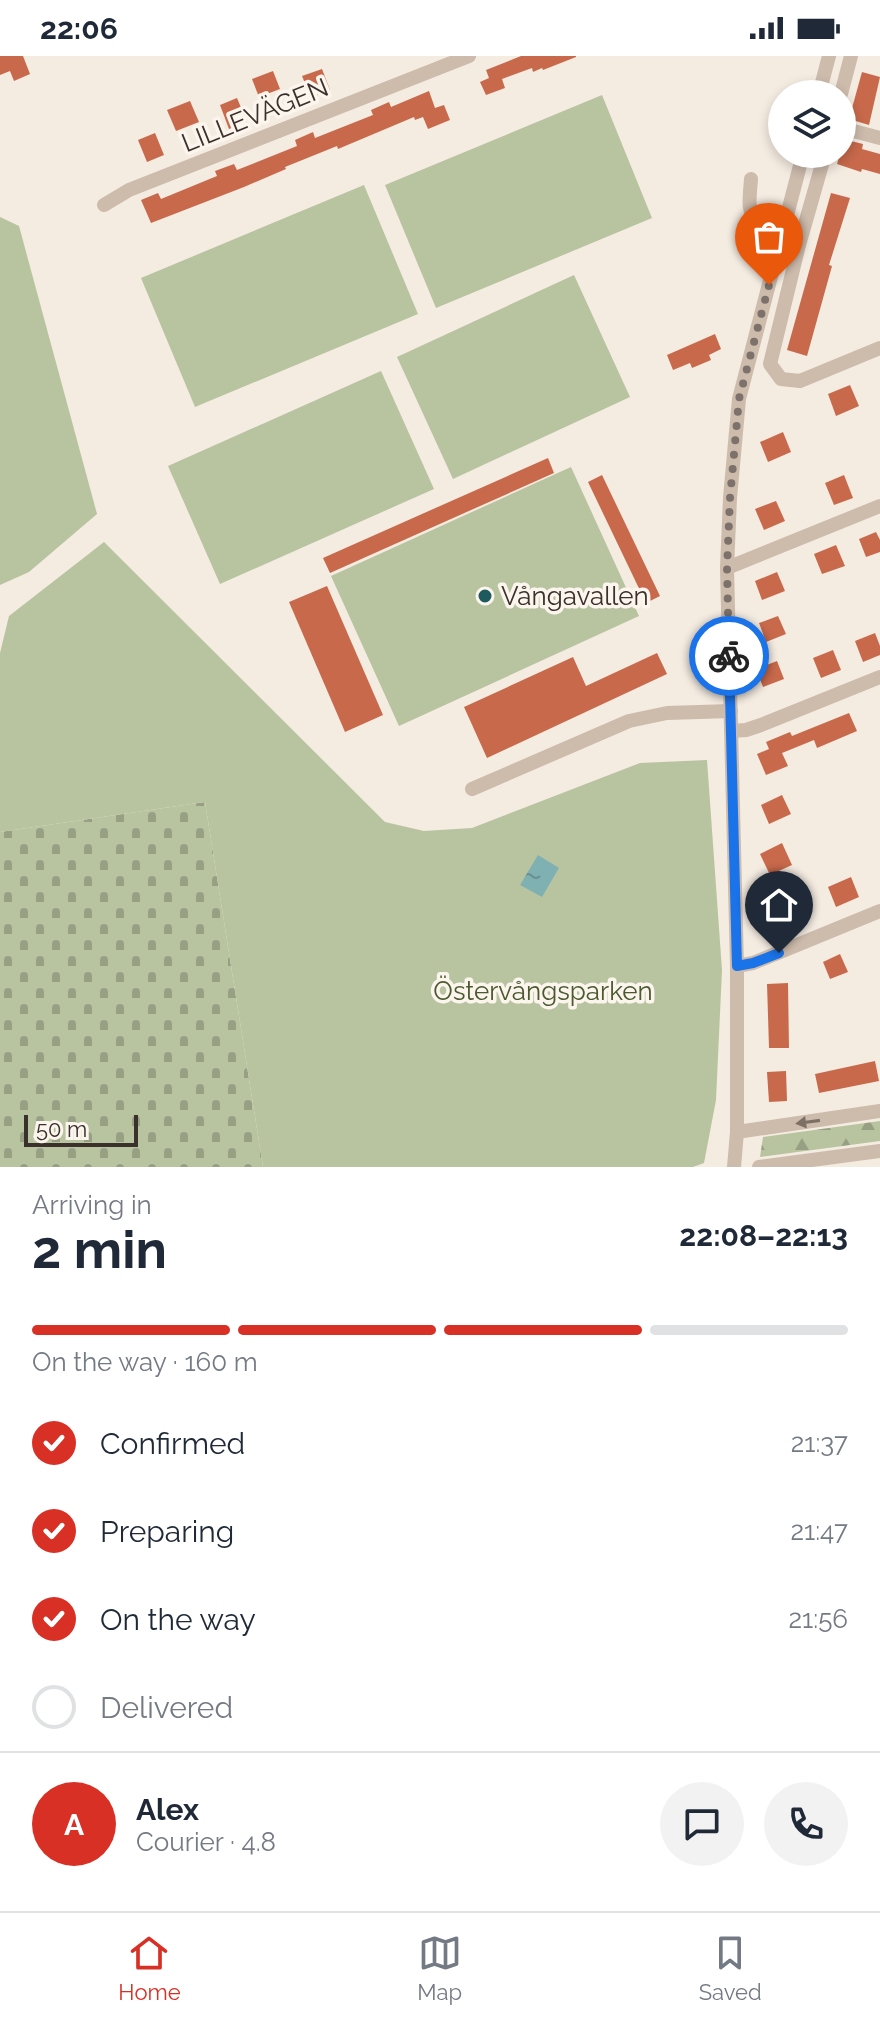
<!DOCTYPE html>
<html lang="en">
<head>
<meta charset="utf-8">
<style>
	:root { --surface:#fff; --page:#f2f2f3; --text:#1f2937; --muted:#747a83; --line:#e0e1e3; --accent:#d93025 }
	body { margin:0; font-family:Raleway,sans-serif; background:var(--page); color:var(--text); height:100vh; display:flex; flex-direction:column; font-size:30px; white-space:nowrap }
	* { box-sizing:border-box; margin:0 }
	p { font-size:26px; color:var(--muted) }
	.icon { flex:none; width:44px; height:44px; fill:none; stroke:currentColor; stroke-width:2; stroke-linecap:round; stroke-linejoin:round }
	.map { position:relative; height:1111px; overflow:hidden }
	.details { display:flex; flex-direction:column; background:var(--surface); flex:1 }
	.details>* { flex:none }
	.fabs { position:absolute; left:768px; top:24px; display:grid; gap:16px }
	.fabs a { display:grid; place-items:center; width:88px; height:88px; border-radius:50%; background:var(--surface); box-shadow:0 4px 12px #0003; font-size:40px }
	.scale { position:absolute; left:24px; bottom:20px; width:114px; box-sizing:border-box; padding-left:8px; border:4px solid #3b302b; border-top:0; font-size:22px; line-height:28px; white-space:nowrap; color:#3b302b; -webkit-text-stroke:6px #fbf5ee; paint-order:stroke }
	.pin { position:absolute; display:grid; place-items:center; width:68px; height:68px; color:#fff; margin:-82px -34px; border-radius:50% 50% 50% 0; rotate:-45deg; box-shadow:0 0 8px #0007 }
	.pin .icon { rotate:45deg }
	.courier { position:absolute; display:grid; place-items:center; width:80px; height:80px; margin:-40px; border:6px solid #1a73e8; border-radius:50%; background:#fff; color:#222; box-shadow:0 2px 10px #0007 }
	.headline em { font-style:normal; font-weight:700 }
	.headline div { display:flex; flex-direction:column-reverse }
	.headline { display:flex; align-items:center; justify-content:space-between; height:136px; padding:0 32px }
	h1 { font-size:52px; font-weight:700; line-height:60px }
	.bar { display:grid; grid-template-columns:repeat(4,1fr); gap:12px 8px; align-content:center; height:96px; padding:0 32px }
	.bar i { height:10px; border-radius:6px; background:var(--line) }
	.bar .current { background:var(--accent) }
	.bar p { grid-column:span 4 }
	.line { display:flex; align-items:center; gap:20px; padding:0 32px; border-top:2px solid var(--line) }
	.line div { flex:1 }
	.round { display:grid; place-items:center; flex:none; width:84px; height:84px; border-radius:42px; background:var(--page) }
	ol { padding:0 32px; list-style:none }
	li { display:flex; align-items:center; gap:24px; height:88px }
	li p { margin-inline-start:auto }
	li .icon { padding:8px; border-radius:50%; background:var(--accent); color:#fff; stroke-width:4 }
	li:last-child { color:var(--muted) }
	li i { width:44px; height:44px; border:4px solid var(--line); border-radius:50% }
	.status { display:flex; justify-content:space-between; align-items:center; height:56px; padding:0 40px; background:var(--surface); direction:ltr }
	.status svg { height:22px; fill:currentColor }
	.tab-bar { display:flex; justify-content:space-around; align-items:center; height:112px; border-top:2px solid var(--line); background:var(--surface); font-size:22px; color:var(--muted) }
	.tab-bar a { display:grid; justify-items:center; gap:4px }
	.tab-bar .current { color:var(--accent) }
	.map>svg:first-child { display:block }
	.forest { fill:url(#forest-firs) }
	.cemetery { fill:url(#cemetery-stones) }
	.green { fill:#b8c4a0 }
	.water { fill:url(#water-ripples) }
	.building { fill:#c8694b }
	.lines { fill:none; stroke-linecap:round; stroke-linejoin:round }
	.minor { stroke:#cdbbac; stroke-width:14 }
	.oneway { fill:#7d6f65 }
	.done { stroke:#7c716b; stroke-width:8; stroke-dasharray:0 14.4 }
	.route { stroke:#1a73e8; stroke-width:10 }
	.poi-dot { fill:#1f5a5e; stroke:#fbf5ee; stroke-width:3 }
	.labels { text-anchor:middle; stroke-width:7; stroke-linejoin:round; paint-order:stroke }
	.street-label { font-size:26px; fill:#3b302b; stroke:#fbf5ee }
	.poi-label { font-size:26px; fill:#3b302b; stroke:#fbf5ee; text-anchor:start }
	.park-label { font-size:26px; fill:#4a5a2e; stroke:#fbf5ee }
</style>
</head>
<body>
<div class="status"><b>22:06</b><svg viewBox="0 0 49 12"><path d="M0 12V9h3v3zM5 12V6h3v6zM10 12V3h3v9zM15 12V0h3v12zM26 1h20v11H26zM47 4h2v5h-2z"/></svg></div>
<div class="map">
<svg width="880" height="1111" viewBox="0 0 880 1111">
	<defs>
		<pattern id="forest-firs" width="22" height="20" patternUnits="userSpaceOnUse" patternTransform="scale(2)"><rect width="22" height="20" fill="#b8c4a0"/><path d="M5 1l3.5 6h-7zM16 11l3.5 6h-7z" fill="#97a083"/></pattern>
		<pattern id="cemetery-stones" width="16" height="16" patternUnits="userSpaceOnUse" patternTransform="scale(2)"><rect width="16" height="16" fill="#b8c4a0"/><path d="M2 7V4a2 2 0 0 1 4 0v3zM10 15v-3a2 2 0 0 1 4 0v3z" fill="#97a083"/></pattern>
		<pattern id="water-ripples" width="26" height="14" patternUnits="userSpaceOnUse" patternTransform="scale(2)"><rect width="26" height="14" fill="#7fb0b2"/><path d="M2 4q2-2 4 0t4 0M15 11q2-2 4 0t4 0" fill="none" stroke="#699091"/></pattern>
	</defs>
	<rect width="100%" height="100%" fill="#f4ebe1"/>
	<polygon class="forest" points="880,1065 880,1085 760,1101 763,1081"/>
	<polygon class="cemetery" points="205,746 263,1111 0,1111 0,776"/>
	<g class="green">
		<polygon points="602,39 652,162 436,252 385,129"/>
		<polygon points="364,129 418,258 195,351 141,222"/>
		<polygon points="0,161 19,170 97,458 29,516 0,529"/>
		<polygon points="574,219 630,341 453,423 397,301"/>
		<polygon points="381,315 434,433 220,528 168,410"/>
		<polygon points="571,411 639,560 399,670 331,520"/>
		<polygon points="104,486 385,766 424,775 472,772 640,707 707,704 722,914 716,1044 704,1107 693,1111 263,1111 205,746 0,776 0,597 9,560"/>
	</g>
	<polygon class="water" points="538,799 559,812 542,841 520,829"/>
	<g class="building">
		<polygon points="0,0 23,0 30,18 14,25 10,15 0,19"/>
		<polygon points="521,0 576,0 576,1 543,14 542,12 533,16 532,12 502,23 505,32 486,39 480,26 489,22 486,14"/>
		<polygon points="322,13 330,34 311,42 302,20"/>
		<polygon points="273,15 280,33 259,41 252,23"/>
		<polygon points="862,16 880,21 869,69 849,63"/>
		<polygon points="429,35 435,52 444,49 450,64 428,73 423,61 415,64 414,61 338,93 337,90 285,111 286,113 244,131 151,167 141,144 158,137 161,143 217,120 215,115 234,108 237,114 297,90 295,84 313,76 315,82 373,59 371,54 389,46 391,51"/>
		<polygon points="237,42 247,66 229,73 220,49"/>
		<polygon points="190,45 199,66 176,75 167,54"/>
		<polygon points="155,77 164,99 147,106 138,84"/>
		<polygon points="843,83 863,88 862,93 880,98 880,118 862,113 861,116 837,108 840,98 842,98"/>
		<polygon points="831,137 850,142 829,209 832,210 807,300 787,294"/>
		<polygon points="715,278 721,293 709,299 711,304 692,312 690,307 673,314 667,299"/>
		<polygon points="850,329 859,350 836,360 828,338"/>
		<polygon points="783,376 791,396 768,406 760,386"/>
		<polygon points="548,402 554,417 330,517 323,502"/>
		<polygon points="602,419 660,540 646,547 588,426"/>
		<polygon points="844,419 853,442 834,449 825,427"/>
		<polygon points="776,445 785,465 764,474 755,453"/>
		<polygon points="876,476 880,484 880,496 866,501 859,483"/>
		<polygon points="836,489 845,510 822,518 814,498"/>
		<polygon points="777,516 785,535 762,544 755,525"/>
		<polygon points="327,530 383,659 345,676 289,546"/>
		<polygon points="778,560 786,578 766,586 759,567"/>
		<polygon points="875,577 880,590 880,599 863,606 855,585"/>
		<polygon points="833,594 841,614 821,622 813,602"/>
		<polygon points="657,597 667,618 487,702 464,651 573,601 586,630"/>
		<polygon points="777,605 784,623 763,631 756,613"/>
		<polygon points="849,657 857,675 817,692 814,684 782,697 788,710 766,719 757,698 769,693 766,686 790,676 792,680"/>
		<polygon points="782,739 791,758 769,768 761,749"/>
		<polygon points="782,787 792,809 770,819 760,798"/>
		<polygon points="851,821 859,841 836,851 828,831"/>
		<polygon points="784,841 794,865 773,873 769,863 765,865 760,853 764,851 763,849"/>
		<polygon points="840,898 848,916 830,923 823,906"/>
		<polygon points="788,927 789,992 769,992 767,928"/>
		<polygon points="875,1005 879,1025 819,1037 815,1018"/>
		<polygon points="786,1015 787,1045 769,1046 767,1016"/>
	</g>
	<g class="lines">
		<g class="minor">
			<polyline points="819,38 829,0"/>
			<polyline points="841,38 851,0"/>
			<polyline points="842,72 880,82"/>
			<polyline points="825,98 799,189 770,308 781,323 800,325 880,292"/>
			<path d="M751,123C748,161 746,161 783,171"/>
			<polyline points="104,149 129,134 469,0"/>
			<polyline points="727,512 880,450"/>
			<polyline points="731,675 746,674 761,669 880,621"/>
			<polyline points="472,733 629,665 667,657 731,655"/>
			<polyline points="737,910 753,907 880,855"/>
			<polyline points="737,1076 880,1055"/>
			<polyline points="734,1111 737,1076 737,910 727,512 730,442 739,343 803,98"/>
			<polyline points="759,1111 880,1095"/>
		</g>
	</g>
	<defs><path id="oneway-solid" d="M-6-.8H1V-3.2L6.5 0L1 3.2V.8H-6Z" transform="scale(2)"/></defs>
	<use class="oneway" href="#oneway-solid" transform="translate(808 1066) rotate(172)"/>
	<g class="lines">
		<polyline class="done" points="729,600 727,512 730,442 739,343 769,229"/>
		<polyline class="route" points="729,600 737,910 753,907 779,897"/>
	</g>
	<circle class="poi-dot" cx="485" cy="540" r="8"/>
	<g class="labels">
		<g class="street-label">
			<text transform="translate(255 59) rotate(-22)" y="9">LILLEVÄGEN</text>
		</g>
		<g class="poi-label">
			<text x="501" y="549">Vångavallen</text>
		</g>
		<g class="park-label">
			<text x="543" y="944">Östervångsparken</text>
		</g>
	</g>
</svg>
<div class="fabs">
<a><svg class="icon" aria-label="layers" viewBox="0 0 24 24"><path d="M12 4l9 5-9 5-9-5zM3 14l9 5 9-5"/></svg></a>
</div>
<div class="scale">50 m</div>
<div class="pin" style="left:769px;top:229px;background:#ea580c"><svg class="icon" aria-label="bag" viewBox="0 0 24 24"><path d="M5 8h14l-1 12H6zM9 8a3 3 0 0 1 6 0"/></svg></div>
<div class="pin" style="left:779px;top:897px;background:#1f2937"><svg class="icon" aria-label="home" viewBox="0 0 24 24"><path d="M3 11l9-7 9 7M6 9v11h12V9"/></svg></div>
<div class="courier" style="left:729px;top:600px"><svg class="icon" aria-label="bike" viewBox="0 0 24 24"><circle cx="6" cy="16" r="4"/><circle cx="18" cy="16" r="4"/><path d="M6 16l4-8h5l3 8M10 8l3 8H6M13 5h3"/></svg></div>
</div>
<section class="details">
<div class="headline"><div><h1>2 min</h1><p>Arriving in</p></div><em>22:08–22:13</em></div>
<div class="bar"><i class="current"></i><i class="current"></i><i class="current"></i><i></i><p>On the way · 160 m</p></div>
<ol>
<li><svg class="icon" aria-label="check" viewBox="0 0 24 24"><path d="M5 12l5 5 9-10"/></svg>Confirmed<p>21:37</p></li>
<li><svg class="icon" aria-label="check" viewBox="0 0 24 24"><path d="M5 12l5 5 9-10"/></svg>Preparing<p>21:47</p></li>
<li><svg class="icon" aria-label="check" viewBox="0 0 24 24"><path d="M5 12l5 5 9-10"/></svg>On the way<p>21:56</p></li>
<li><i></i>Delivered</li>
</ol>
<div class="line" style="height:144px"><b class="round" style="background:var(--accent);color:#fff">A</b><div><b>Alex</b><p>Courier · 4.8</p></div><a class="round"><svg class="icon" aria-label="chat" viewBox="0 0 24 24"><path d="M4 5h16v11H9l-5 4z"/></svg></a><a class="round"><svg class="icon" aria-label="phone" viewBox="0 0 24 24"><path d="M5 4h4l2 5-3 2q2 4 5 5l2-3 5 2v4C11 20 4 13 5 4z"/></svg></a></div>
</section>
<nav class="tab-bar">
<a class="current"><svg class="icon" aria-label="home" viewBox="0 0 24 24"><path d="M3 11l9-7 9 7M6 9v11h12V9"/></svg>Home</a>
<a><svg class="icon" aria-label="map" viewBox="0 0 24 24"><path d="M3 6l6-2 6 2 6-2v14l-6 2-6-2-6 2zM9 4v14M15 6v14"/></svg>Map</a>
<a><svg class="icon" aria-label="saved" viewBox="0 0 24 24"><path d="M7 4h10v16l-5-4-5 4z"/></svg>Saved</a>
</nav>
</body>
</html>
